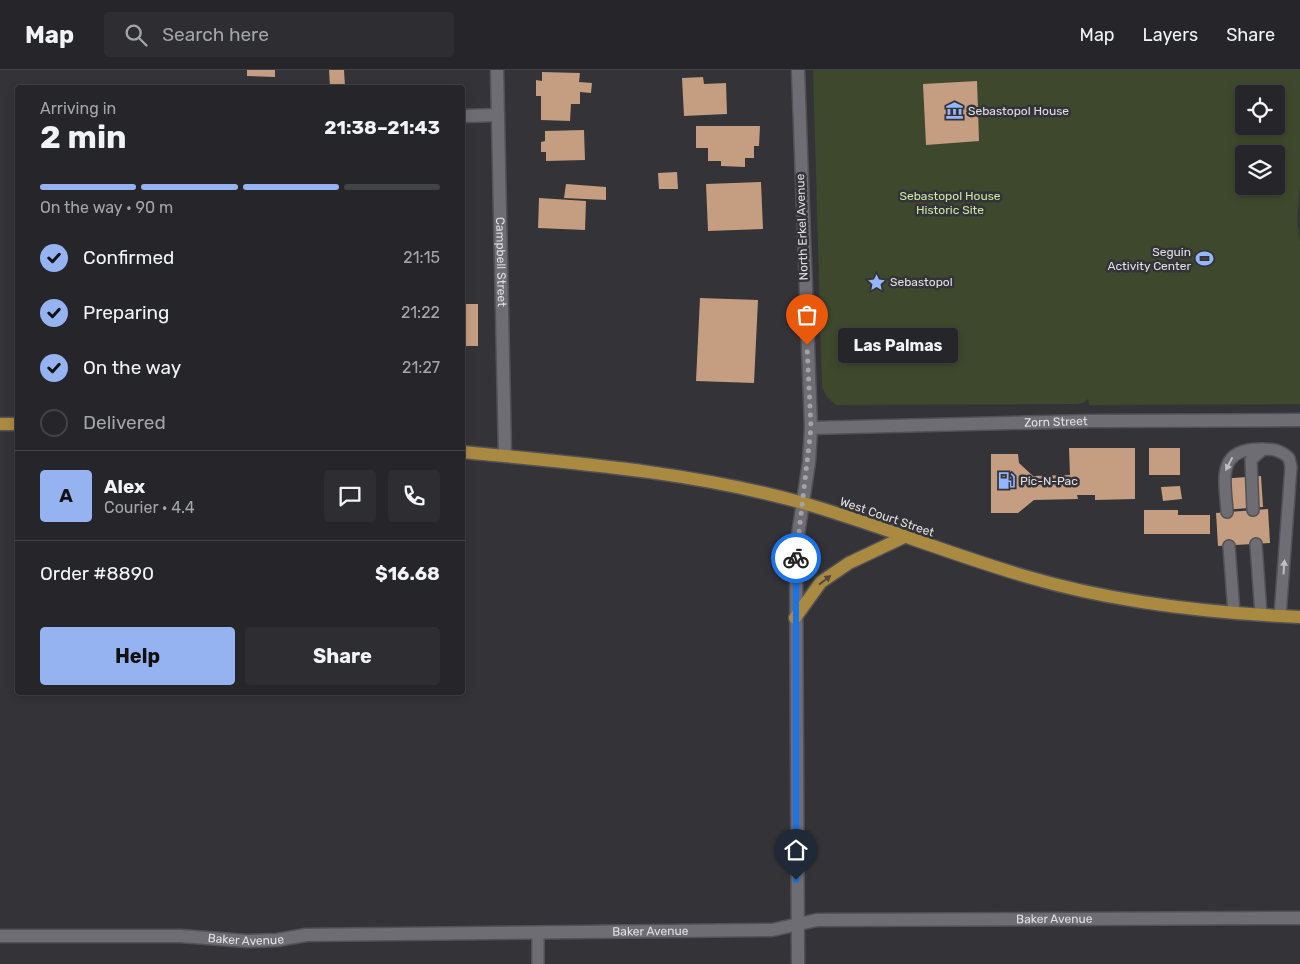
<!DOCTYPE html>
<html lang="en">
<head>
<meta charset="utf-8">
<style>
	:root { --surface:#26262a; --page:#2e2e32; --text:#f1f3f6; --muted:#a4a5a8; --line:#424347; --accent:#95b2f1 }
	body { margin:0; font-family:Rubik,sans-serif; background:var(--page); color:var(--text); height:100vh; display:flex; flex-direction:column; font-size:19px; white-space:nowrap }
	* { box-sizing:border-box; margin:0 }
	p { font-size:16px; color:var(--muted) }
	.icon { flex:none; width:28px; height:28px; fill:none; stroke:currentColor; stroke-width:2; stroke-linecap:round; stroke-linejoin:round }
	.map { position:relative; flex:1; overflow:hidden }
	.panel { position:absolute; left:15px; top:15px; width:450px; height:610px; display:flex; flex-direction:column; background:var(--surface); border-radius:5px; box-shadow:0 2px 8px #0003,0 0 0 1px var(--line) }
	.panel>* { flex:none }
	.tools { position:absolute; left:1235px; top:15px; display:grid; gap:10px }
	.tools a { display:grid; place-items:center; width:50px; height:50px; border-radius:5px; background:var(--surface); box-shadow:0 2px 8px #0003,0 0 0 1px var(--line); font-size:25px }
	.pin { position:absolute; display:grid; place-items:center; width:42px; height:42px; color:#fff; margin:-51px -21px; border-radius:50% 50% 50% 0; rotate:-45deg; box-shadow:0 0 5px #0007 }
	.pin .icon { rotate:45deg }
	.courier { position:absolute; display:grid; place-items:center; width:50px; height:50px; margin:-25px; border:4px solid #1a73e8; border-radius:50%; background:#fff; color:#222; box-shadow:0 1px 6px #0007 }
	.bubble { position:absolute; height:35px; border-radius:5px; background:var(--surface); box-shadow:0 2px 8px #0003,0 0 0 1px var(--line); font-size:16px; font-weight:700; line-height:35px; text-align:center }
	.head em { font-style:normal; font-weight:700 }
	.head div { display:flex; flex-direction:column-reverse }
	.head { display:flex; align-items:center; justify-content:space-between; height:85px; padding:0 25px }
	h1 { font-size:32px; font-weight:700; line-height:38px }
	.bar { display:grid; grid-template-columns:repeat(4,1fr); gap:8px 5px; align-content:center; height:60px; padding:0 25px }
	.bar i { height:6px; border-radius:4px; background:var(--line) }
	.bar .current { background:var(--accent) }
	.bar p { grid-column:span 4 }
	.line { display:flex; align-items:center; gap:12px; padding:0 25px; border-top:1px solid var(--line) }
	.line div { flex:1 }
	.round { display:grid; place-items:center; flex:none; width:52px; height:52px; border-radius:5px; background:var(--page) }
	ol { padding:0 25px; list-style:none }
	li { display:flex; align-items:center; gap:15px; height:55px }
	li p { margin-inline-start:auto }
	li .icon { padding:5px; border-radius:50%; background:var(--accent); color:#111; stroke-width:4 }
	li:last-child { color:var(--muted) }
	li i { width:28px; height:28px; border:2px solid var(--line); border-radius:50% }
	.action { display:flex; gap:10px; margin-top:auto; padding:10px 25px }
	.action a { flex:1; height:58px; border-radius:5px; background:var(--accent); color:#111; font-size:20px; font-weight:700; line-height:58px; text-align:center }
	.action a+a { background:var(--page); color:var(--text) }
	header { display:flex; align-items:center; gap:30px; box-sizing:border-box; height:70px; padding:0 25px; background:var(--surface); border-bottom:1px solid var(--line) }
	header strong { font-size:24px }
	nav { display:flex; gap:28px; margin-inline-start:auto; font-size:18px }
	.search { width:350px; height:45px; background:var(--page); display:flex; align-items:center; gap:12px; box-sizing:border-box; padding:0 18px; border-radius:5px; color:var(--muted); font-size:19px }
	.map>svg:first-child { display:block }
	.green { fill:#3d482c; fill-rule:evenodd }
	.building { fill:#c59d80 }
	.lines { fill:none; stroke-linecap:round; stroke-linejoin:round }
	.service-casing { stroke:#525256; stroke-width:14 }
	.minor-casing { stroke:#525256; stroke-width:15 }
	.primary-casing { stroke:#525256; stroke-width:15 }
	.service { stroke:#6e6d73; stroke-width:11 }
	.minor { stroke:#6e6d73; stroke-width:12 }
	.primary { stroke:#aa8a41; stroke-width:12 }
	.oneway { fill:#bebdc1 }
	.oneway2 { fill:#51493a }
	.done { stroke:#a3a3a7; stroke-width:5; stroke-dasharray:0 9 }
	.route { stroke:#1a73e8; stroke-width:6 }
	.labels { text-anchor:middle; stroke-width:5; stroke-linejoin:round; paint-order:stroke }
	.poi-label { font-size:12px; fill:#e0dfe3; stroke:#333338; text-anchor:start }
	.park-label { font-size:12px; fill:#cce6a3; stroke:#333338 }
	.street-label { font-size:12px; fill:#e0dfe3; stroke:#333338 }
</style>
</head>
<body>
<header>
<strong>Map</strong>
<div class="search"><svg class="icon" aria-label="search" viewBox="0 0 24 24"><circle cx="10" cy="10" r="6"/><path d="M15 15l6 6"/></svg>Search here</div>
<nav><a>Map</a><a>Layers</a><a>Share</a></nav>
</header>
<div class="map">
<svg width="1300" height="894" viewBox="0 0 1300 894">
	<rect width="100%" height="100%" fill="#333338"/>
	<path class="green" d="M813,0H1300V114L1297,150L1300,172V334L1089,335L1088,329L1083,333L1078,334L836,335L827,327L822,317ZM1244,24H1276V56H1244ZM1244,84H1276V116H1244Z"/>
	<g class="building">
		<polygon points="247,0 275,0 275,7 247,6"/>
		<polygon points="329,0 344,0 345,16 330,17"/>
		<polygon points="542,2 580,3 579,12 592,13 591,23 580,22 580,34 571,34 570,51 541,50 541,26 536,26 536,10 542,11"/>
		<polygon points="703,7 704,14 726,13 727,44 684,46 682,8"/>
		<polygon points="977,11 979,71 926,75 923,14"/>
		<polygon points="696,56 760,56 759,76 754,76 754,88 745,88 745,97 721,96 721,91 708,91 708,78 696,78"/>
		<polygon points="584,60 585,90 546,91 546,82 541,82 541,72 545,71 545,61"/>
		<polygon points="677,102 678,119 659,119 658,103"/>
		<polygon points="761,112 763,159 708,161 706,114"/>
		<polygon points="566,114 606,117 606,130 564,128"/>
		<polygon points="539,128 586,131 585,160 538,158"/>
		<polygon points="700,228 758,230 754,313 696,311"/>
		<rect x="462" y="234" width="16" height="42"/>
		<polygon points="1069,378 1135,378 1135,429 1095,430 1095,425 1077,425 1078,429 1034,430 1018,443 991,443 991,384 1018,384 1019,393 1033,406 1070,405"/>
		<rect x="1149" y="378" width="31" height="27"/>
		<polygon points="1261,406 1263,437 1222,440 1219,409"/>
		<polygon points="1180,416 1182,429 1163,431 1161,417"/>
		<polygon points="1268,439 1270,473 1218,476 1216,443"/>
		<polygon points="1144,440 1178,440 1178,445 1210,445 1210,464 1144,464"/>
	</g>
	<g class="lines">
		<defs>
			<g id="service">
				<polyline points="1253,440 1251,390 1263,379"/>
				<path d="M1227,442C1225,410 1216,379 1260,379C1272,379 1279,379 1289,388L1291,397L1280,546"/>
				<polyline points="1256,474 1261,545"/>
				<polyline points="1229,476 1234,543"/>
				<polyline points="538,894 538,863"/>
			</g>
			<g id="minor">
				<path id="s1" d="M497,0L505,386"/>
				<polyline points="462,46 498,45"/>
				<path id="s2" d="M811,358L1091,351L1300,350"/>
				<path id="s3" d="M0,866H181L247,871L277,870L306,865L772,860L817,850L1300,848"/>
				<polyline points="798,894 796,478 809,392 811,358 798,0"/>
			</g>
			<g id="primary">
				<polyline points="0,354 18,354"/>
				<path d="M462,382C576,393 693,402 803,433C879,455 952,485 1028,507C1116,533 1208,543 1300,547"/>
				<polyline points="795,548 821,512 849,493 904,467"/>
			</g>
		</defs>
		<use href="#service" class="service-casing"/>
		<use href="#minor" class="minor-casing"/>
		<use href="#primary" class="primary-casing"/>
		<use href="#service" class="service"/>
		<use href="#minor" class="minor"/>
		<use href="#primary" class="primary"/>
	</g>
	<defs><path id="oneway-solid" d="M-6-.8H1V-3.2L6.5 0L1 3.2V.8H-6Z" transform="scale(1.25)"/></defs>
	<g class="oneway">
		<use href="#oneway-solid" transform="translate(1229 394) rotate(117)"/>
		<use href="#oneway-solid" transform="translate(1284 497) rotate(-86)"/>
	</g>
	<use class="oneway2" href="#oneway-solid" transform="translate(825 510) rotate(-38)"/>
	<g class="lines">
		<polyline class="done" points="796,488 811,358 807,275"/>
		<polyline class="route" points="796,488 796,810"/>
	</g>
	<defs>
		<symbol id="museum-bare" viewBox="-9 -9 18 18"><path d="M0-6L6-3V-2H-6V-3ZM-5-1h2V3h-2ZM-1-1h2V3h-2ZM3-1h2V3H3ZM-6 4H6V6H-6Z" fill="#95b6fd" stroke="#333338" stroke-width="2.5" paint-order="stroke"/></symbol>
		<symbol id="stadium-bare" viewBox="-9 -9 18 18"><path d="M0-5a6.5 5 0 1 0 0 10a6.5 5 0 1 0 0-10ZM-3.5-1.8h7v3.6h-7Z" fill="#95b6fd" stroke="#333338" stroke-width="2.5" paint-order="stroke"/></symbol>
		<symbol id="sight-bare" viewBox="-9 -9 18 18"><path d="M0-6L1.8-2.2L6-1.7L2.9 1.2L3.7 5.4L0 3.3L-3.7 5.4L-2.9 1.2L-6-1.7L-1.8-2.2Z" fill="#95b6fd" stroke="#333338" stroke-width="2.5" paint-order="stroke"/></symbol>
		<symbol id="fuel-bare" viewBox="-9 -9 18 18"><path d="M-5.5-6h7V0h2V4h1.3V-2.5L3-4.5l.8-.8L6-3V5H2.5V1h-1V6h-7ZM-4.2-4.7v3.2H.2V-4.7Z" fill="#95b6fd" stroke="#333338" stroke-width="2.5" paint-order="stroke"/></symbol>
	</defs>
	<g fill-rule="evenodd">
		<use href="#museum-bare" x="942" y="28" width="25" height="25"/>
		<use href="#stadium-bare" x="1192" y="176" width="25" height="25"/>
		<use href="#sight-bare" x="864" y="200" width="25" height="25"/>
		<use href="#fuel-bare" x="994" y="398" width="25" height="25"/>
	</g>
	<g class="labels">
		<g class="poi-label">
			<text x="968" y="45">Sebastopol House</text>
			<text x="1191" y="186" text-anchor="end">Seguin<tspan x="1191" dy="14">Activity Center</tspan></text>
			<text x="890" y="216">Sebastopol</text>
			<text x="1020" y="415">Pic-N-Pac</text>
		</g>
		<g class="park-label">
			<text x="950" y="130">Sebastopol House<tspan x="950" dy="14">Historic Site</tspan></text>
		</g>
		<g class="street-label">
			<text transform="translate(802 157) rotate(-92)" y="4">North Erkel Avenue</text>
			<text dy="4" stroke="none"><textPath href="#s1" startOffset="192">Campbell Street</textPath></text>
			<text dy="4" stroke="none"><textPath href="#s2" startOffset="245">Zorn Street</textPath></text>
			<text transform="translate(887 447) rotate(19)" y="4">West Court Street</text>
			<text dy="4" stroke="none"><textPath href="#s3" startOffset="1056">Baker Avenue</textPath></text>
			<text dy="4" stroke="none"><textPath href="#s3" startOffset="651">Baker Avenue</textPath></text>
			<text dy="4" stroke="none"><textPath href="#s3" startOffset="246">Baker Avenue</textPath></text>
		</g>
	</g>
</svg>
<div class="tools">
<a><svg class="icon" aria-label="locate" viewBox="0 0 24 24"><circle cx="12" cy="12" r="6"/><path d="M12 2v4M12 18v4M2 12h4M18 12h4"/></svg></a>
<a><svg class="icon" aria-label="layers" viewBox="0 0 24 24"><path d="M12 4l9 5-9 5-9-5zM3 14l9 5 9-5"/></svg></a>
</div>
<div class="pin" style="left:807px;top:275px;background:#ea580c"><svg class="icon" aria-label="bag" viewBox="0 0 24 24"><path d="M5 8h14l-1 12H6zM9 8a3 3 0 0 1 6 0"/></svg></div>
<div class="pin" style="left:796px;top:810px;background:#1f2937"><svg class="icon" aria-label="home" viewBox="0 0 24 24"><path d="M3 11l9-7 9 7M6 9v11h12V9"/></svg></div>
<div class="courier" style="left:796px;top:488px"><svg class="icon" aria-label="bike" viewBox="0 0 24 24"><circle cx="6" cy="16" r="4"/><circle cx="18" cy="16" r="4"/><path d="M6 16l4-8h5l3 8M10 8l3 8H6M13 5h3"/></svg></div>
<div class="bubble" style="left:838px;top:258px;width:120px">Las Palmas</div>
<section class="panel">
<div class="head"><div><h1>2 min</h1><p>Arriving in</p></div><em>21:38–21:43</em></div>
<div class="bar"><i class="current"></i><i class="current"></i><i class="current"></i><i></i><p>On the way · 90 m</p></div>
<ol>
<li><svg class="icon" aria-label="check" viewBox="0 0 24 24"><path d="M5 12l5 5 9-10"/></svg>Confirmed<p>21:15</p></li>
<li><svg class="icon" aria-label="check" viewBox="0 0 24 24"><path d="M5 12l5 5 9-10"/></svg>Preparing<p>21:22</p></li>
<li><svg class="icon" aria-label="check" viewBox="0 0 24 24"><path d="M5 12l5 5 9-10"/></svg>On the way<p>21:27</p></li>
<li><i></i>Delivered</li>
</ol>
<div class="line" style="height:90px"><b class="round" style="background:var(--accent);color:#111">A</b><div><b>Alex</b><p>Courier · 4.4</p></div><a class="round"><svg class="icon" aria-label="chat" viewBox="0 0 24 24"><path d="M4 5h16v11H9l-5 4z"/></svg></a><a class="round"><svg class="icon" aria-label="phone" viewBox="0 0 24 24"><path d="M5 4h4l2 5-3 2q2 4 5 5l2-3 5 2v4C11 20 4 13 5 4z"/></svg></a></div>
<div class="line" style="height:65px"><div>Order #8890</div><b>$16.68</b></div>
<div class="action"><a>Help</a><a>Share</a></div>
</section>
</div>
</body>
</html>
